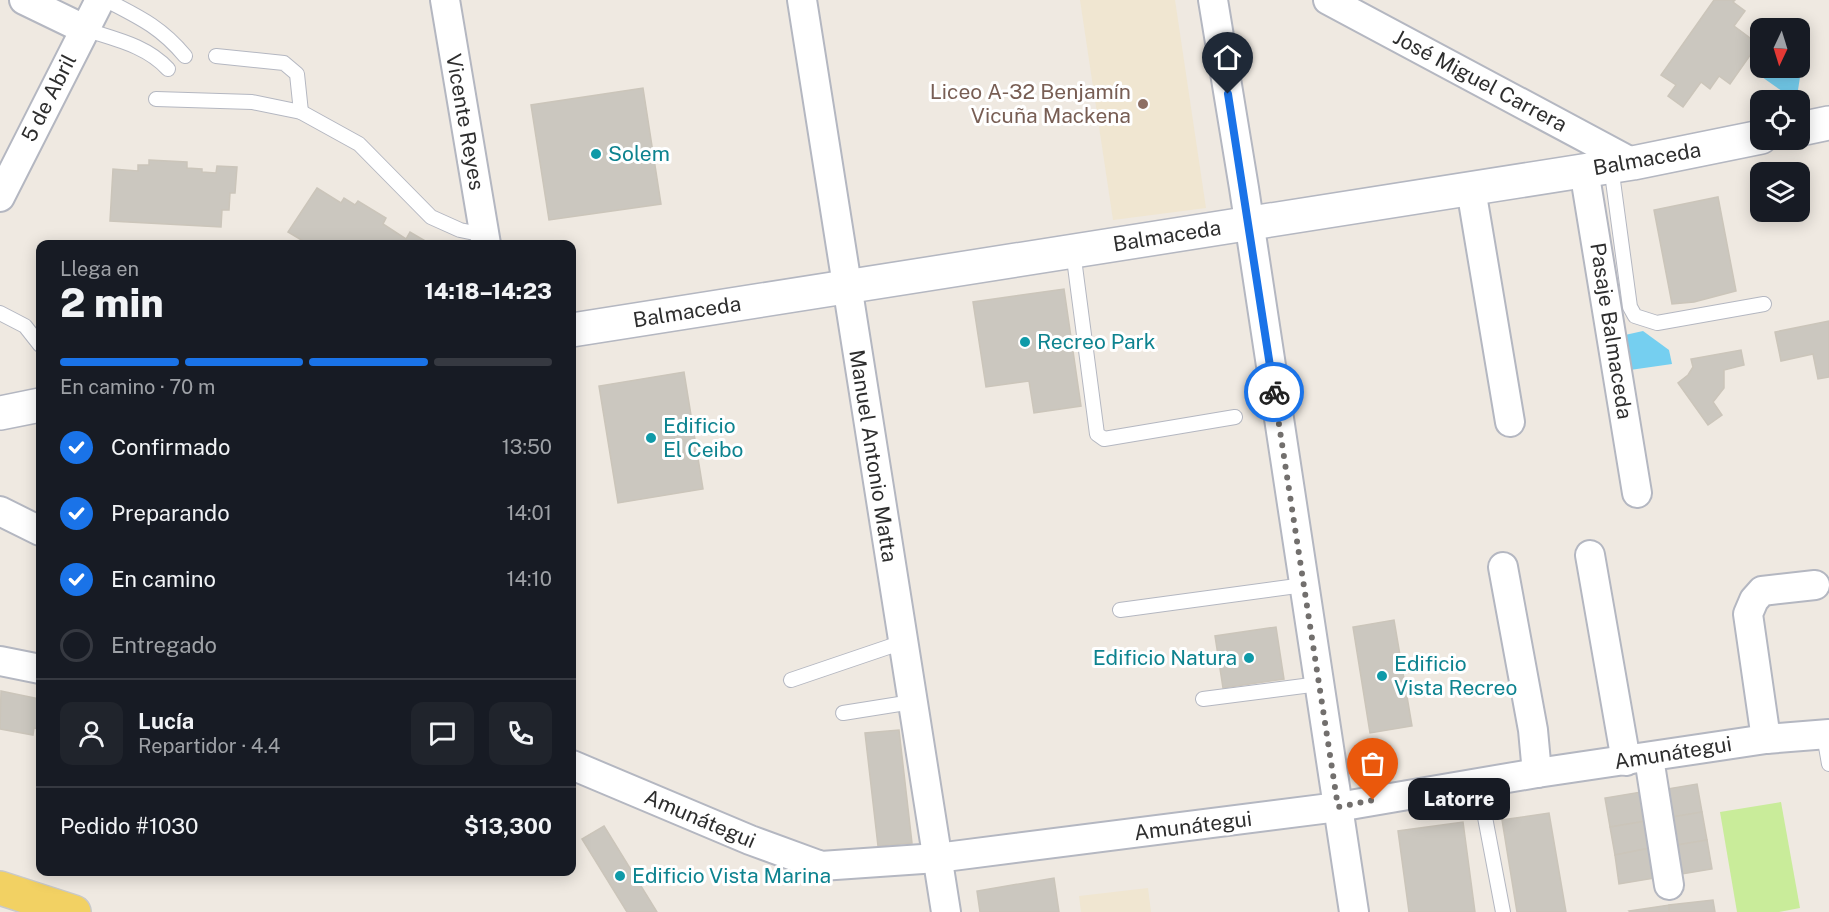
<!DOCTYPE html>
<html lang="es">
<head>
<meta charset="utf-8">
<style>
	:root { --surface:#171b24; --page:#20242c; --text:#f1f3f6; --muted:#9ea1a6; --line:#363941; --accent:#1a73e8 }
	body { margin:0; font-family:"Public Sans",sans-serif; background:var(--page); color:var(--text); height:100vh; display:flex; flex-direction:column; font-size:22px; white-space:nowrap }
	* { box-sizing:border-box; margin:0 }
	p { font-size:20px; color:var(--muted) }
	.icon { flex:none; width:33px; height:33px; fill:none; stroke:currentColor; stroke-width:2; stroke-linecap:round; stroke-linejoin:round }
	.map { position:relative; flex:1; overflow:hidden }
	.panel { position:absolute; left:36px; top:240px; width:540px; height:636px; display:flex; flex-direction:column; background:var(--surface); border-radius:12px; box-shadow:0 3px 15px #0003 }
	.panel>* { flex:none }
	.needle { width:39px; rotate:184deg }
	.controls { position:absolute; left:1750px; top:18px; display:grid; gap:12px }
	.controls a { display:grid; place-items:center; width:60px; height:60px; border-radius:12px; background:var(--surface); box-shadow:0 3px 15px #0003; font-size:30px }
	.pin { position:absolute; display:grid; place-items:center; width:51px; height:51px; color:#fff; margin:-62px -26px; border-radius:50% 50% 50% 0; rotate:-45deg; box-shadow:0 0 6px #0007 }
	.pin .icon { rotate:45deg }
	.courier { position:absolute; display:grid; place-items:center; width:60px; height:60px; margin:-30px; border:4px solid #1a73e8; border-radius:50%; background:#fff; color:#222; box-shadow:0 2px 8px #0007 }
	.bubble { position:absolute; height:42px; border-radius:12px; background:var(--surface); box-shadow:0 3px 15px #0003; font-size:20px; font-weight:800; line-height:42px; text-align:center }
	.overview em { font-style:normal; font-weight:800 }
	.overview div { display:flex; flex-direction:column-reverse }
	.overview { display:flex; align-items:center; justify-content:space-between; height:102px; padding:0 24px }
	h1 { font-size:39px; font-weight:800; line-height:45px }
	.bar { display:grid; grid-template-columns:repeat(4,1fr); gap:9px 6px; align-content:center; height:72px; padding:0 24px }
	.bar i { height:8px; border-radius:4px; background:var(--line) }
	.bar .active { background:var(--accent) }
	.bar p { grid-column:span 4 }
	.line { display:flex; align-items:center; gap:15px; padding:0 24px; border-top:2px solid var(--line) }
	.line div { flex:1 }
	.round { display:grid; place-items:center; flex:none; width:63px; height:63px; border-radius:12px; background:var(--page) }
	ol { padding:0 24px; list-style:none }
	li { display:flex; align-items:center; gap:18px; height:66px }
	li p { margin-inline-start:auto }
	li .icon { padding:6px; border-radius:50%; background:var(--accent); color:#fff; stroke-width:4 }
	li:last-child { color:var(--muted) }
	li i { width:33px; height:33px; border:3px solid var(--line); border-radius:50% }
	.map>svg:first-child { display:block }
	.education { fill:#f0e6d1 }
	.pitch { fill:#c9ec9a }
	.water { fill:#75cff0 }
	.building { fill:#cbc7bf; stroke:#cbc5ba; stroke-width:1.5 }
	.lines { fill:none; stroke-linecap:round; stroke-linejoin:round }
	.service-casing { stroke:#b4b7c1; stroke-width:16 }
	.minor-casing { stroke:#b4b7c1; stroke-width:32 }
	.tertiary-casing { stroke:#b4b7c1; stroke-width:36 }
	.primary-casing { stroke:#c9c9c9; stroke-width:36 }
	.service { stroke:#fff; stroke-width:14 }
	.minor { stroke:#fff; stroke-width:28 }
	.tertiary { stroke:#fff; stroke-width:33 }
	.primary { stroke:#f2d163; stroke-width:33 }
	.done { stroke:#726f6d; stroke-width:6; stroke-dasharray:0 10.8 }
	.route { stroke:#1a73e8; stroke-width:8 }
	.education-dot { fill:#8d6e63; stroke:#fff; stroke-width:2 }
	.culture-dot { fill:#0f9aa8; stroke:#fff; stroke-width:2 }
	.labels { text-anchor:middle; stroke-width:6; stroke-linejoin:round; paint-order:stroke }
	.street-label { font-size:21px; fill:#2e2e2e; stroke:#fff }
	.education-label { font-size:21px; fill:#785e54; stroke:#fff; text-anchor:end }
	.culture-label { font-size:21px; fill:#0d838f; stroke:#fff; text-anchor:start }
</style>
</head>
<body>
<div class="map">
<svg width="1829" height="912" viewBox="0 0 1829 912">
	<rect width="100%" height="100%" fill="#efe9e1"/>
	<g class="education">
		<polygon points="1080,0 1175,0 1206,208 1113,220"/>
		<polygon points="1148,888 1151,912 1081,912 1079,896"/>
	</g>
	<polygon class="pitch" points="1781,802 1800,908 1779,912 1737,912 1720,812"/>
	<g class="water">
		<polygon points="1770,68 1787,68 1800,77 1798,90 1786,94 1762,77"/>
		<polygon points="1643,331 1669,350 1672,364 1630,370 1625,335"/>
	</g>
	<g class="building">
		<polygon points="1714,0 1735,0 1733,2 1745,11 1734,26 1758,44 1730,84 1719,76 1710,89 1701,82 1683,107 1668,96 1676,85 1661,75"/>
		<polygon points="643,88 661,204 549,220 531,105"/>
		<polygon points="149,160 187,162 187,168 202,169 202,172 216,173 217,166 237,167 235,193 230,193 229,210 222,210 221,227 110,221 113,169 138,171 138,165 149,165"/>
		<polygon points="317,188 341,203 344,198 355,205 358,201 386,218 383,224 406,239 410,232 427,242 425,244 308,244 288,232"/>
		<polygon points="1718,197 1736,291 1694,302 1672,304 1654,210"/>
		<polygon points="1064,289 1081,406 1034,413 1029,381 986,387 973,302"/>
		<polygon points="1829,321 1829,377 1818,379 1813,354 1781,361 1775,332"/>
		<polygon points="1741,350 1744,365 1724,370 1724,388 1713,402 1722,415 1708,425 1678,383 1688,375 1693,367 1691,359"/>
		<polygon points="684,372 703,489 618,503 599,386"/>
		<polygon points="1394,620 1412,726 1370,733 1353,627"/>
		<polygon points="1276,627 1284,679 1223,688 1215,636"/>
		<polygon points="1,691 40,699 40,729 34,728 33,735 0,729"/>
		<polygon points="899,730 912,843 878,846 865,733"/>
		<polygon points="1697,784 1702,812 1666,818 1661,790"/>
		<polygon points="1641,792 1646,821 1610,827 1605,798"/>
		<polygon points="1702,812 1707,840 1671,846 1666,818"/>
		<polygon points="1549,813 1566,912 1517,912 1502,820"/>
		<polygon points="1646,821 1650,848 1615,855 1610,827"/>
		<polygon points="1463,822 1475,912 1409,912 1398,831"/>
		<polygon points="604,826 657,912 627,912 582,839"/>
		<polygon points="1707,840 1712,869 1676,875 1671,846"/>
		<polygon points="1650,848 1655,878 1619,884 1615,855"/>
		<polygon points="1054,878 1059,912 980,912 977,891"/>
		<polygon points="1713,900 1715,912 1669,912 1669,905"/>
		<polygon points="1669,905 1669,912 1630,912 1629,911"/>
	</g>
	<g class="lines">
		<defs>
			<g id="service">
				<path d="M106,0C139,17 161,27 185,56"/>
				<path d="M84,29C114,39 146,45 168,69"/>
				<polyline points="216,56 284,63 297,74 301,112"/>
				<polyline points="156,99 252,102 301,112 359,144 431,217 460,230 484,235"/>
				<polyline points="1611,166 1630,307 1635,316 1657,323 1764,304"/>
				<polyline points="1073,251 1097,434 1104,439 1235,417"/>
				<polyline points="0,313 25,326 40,345"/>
				<polyline points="1120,610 1304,585"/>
				<polyline points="791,680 903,642"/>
				<polyline points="1203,699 1319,684"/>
				<polyline points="843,713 912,702"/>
				<polyline points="1824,735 1829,764"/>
				<polyline points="1476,783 1484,812 1503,912"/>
			</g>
			<g id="minor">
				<polyline points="24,0 84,29"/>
				<polyline points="445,0 486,244"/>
				<polyline points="802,0 946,912"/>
				<polyline points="1213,0 1244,188 1354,912"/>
				<polyline points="1328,0 1633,163"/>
				<polyline points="1584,170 1637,493"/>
				<polyline points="1471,189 1510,422"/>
				<polyline points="0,197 100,0"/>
				<polyline points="0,511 40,531"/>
				<polyline points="1590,555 1626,761"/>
				<polyline points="1503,567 1533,730 1537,773"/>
				<polyline points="0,661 40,669"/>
				<polyline points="1766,739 1748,614 1754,600 1762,591 1815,585"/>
				<polyline points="1649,758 1669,885"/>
				<polyline points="572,765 750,840 821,866 937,858 1338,807 1537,773 1766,739 1829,734"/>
			</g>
			<g id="tertiary">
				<polyline points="1800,129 1829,123"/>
				<polyline points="572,330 1633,163 1761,137"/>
				<polyline points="0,413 40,405"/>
			</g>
			<polyline id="primary" points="0,888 74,912"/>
		</defs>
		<use href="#service" class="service-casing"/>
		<use href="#minor" class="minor-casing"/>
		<use href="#tertiary" class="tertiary-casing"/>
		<use href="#primary" class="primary-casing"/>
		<use href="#service" class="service"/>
		<use href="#minor" class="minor"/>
		<use href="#tertiary" class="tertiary"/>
		<use href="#primary" class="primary"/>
	</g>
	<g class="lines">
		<polyline class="done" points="1274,392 1338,807 1373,800"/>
		<polyline class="route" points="1228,94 1274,392"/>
	</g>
	<circle class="education-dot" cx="1143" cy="104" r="6"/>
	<g class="culture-dot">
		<circle cx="596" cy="154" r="6"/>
		<circle cx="1025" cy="342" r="6"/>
		<circle cx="651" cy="438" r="6"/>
		<circle cx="1249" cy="658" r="6"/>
		<circle cx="1382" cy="676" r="6"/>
		<circle cx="620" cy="876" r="6"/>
	</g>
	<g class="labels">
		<g class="street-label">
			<text transform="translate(1480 81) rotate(28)" y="7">José Miguel Carrera</text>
			<text transform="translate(49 98) rotate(-63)" y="7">5 de Abril</text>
			<text transform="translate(465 122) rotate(80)" y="7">Vicente Reyes</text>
			<text transform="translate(1647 159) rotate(-10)" y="7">Balmaceda</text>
			<text transform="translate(1167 236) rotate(-9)" y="7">Balmaceda</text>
			<text transform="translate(687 312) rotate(-9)" y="7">Balmaceda</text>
			<text transform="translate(1611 331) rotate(81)" y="7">Pasaje Balmaceda</text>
			<text transform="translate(873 456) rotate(81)" y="7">Manuel Antonio Matta</text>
			<text transform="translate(1673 753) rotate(-9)" y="7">Amunátegui</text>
			<text transform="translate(700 819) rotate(23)" y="7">Amunátegui</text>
			<text transform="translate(1193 826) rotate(-7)" y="7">Amunátegui</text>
		</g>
		<g class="education-label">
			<text x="1131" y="99">Liceo A-32 Benjamín<tspan x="1131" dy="24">Vicuña Mackena</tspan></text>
		</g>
		<g class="culture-label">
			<text x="608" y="161">Solem</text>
			<text x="1037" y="349">Recreo Park</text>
			<text x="663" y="433">Edificio<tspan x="663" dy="24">El Ceibo</tspan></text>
			<text x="1237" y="665" text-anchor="end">Edificio Natura</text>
			<text x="1394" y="671">Edificio<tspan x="1394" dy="24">Vista Recreo</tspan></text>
			<text x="632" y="883">Edificio Vista Marina</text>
		</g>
	</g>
</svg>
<div class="controls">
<a><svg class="needle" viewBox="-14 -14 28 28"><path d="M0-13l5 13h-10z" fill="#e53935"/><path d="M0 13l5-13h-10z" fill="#9ea1a6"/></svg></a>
<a><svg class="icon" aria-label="locate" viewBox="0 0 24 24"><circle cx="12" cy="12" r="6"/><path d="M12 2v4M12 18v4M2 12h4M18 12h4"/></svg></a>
<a><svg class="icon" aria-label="layers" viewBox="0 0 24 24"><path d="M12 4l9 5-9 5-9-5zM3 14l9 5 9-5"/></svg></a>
</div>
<div class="pin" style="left:1373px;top:800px;background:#ea580c"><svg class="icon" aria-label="bag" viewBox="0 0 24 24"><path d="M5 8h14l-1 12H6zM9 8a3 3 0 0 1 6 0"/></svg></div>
<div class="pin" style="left:1228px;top:94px;background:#1f2937"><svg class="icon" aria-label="home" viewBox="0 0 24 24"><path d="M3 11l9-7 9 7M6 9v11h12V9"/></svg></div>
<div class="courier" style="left:1274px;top:392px"><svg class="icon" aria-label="bike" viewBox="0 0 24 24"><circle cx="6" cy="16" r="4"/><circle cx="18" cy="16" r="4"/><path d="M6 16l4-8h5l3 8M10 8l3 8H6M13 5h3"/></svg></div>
<div class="bubble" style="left:1408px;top:778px;width:102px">Latorre</div>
<section class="panel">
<div class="overview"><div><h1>2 min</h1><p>Llega en</p></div><em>14:18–14:23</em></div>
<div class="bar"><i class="active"></i><i class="active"></i><i class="active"></i><i></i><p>En camino · 70 m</p></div>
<ol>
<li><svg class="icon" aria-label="check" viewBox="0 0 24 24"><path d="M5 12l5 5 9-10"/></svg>Confirmado<p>13:50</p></li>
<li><svg class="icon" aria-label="check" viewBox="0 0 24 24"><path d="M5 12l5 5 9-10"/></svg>Preparando<p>14:01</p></li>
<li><svg class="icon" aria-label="check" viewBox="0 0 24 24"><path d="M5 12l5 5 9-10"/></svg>En camino<p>14:10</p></li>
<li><i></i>Entregado</li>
</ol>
<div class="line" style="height:108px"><a class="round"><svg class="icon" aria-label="person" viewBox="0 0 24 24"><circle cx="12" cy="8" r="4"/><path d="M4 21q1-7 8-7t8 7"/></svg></a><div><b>Lucía</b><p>Repartidor · 4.4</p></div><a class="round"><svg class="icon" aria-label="chat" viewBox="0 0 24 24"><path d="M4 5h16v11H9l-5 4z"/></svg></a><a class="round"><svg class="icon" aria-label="phone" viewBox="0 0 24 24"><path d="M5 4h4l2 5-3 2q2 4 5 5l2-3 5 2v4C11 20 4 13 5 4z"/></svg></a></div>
<div class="line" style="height:78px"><div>Pedido #1030</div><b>$13,300</b></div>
</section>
</div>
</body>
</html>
